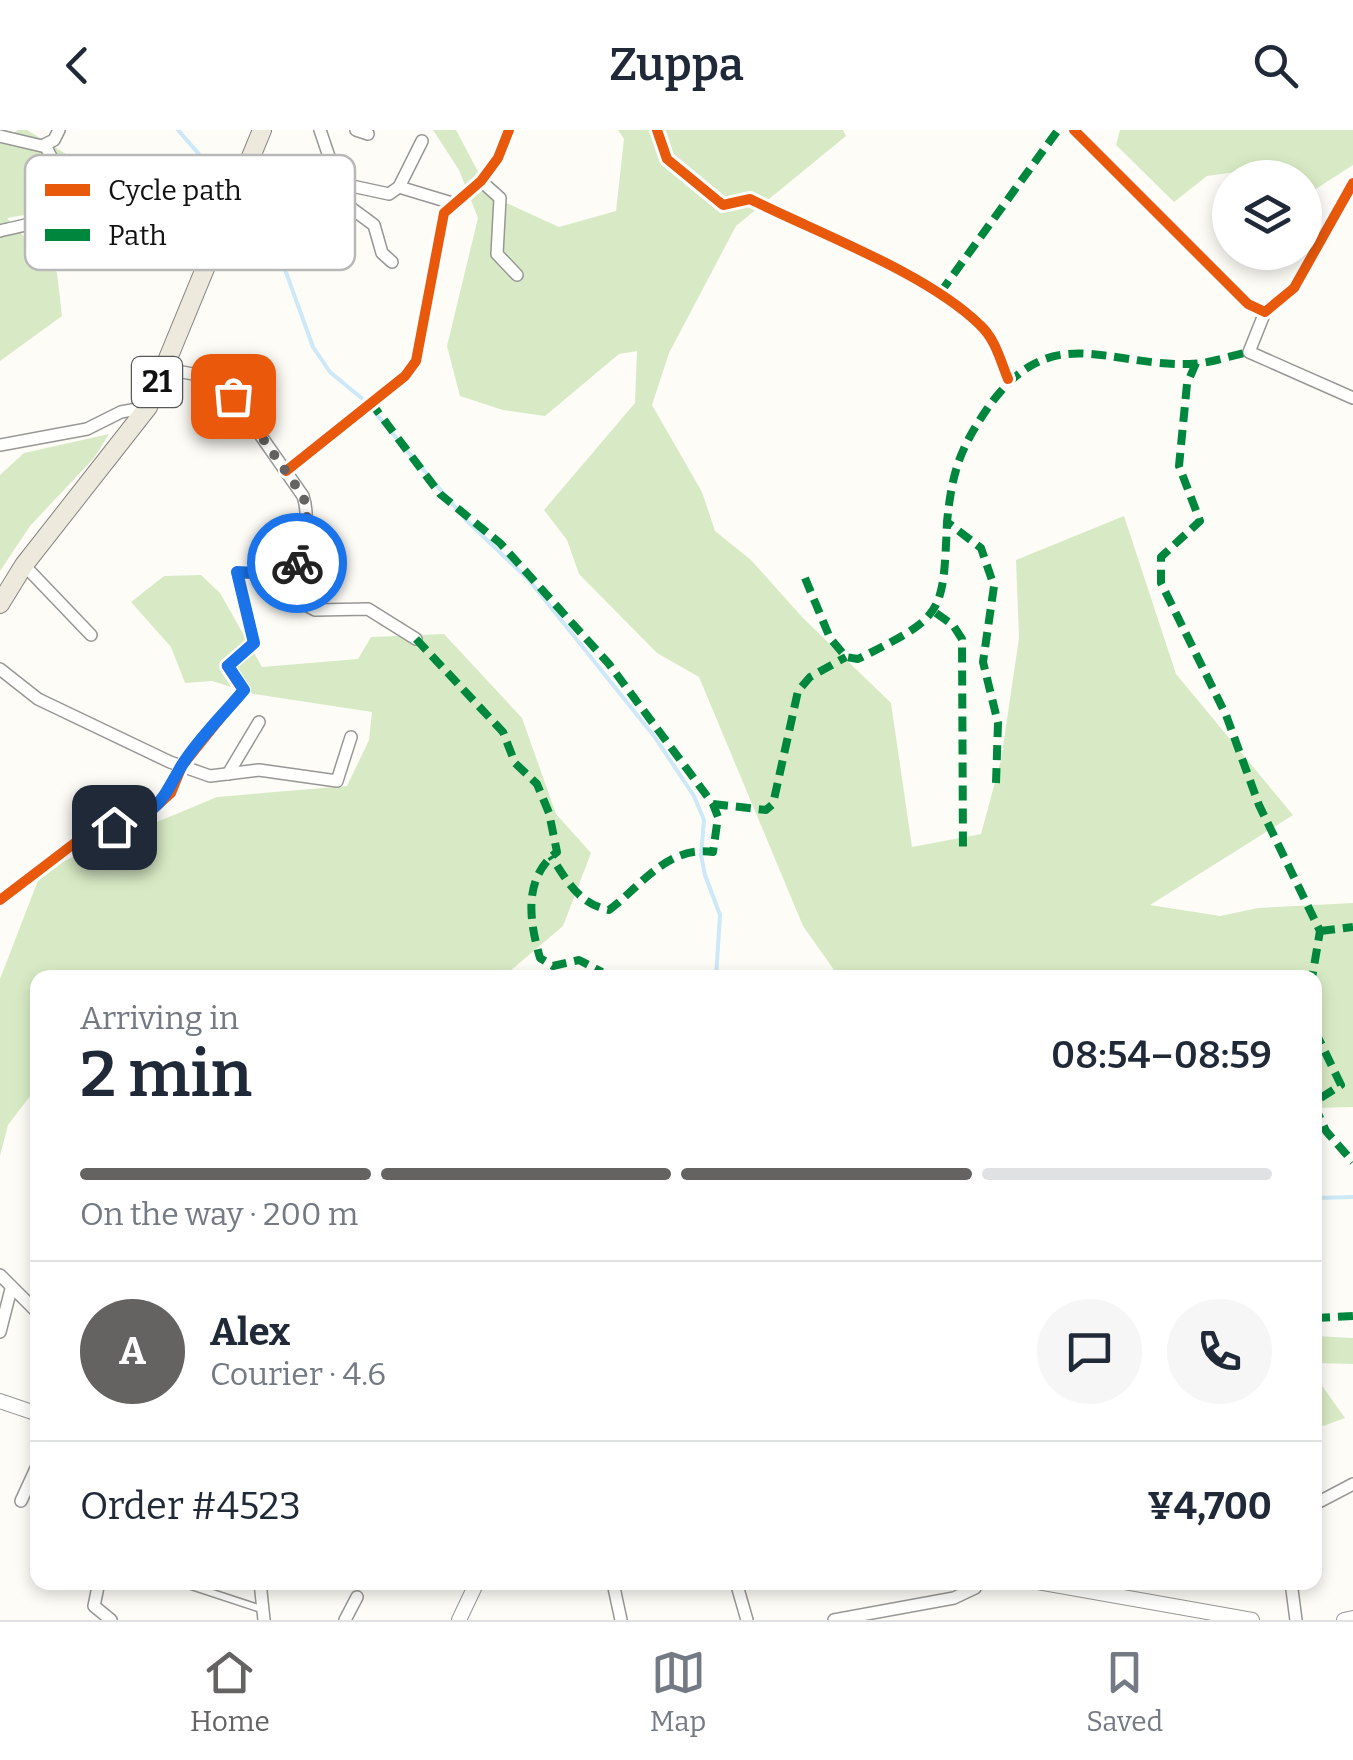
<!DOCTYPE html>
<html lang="en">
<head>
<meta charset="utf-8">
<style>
	:root { --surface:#fff; --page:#f6f6f7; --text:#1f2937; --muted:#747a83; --line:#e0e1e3; --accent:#646362 }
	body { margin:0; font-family:Bitter,serif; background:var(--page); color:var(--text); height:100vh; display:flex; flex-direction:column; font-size:38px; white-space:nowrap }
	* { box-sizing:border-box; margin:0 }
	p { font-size:32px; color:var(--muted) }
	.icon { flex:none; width:55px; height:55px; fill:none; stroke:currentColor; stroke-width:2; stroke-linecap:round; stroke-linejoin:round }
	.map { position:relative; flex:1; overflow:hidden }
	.panel { position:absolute; left:30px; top:840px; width:1292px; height:620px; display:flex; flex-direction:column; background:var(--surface); border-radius:20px; box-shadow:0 5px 15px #0003 }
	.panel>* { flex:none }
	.tools { position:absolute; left:1212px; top:30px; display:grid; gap:20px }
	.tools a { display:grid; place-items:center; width:110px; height:110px; border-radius:50%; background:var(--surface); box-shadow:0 5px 15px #0003; font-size:50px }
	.pin { position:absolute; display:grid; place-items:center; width:85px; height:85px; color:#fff; margin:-42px; border-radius:20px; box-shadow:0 5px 15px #0006 }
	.courier { position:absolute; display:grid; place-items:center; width:100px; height:100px; margin:-50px; border:8px solid #1a73e8; border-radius:50%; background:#fff; color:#222; box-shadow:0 2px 12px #0007 }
	.head em { font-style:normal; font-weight:600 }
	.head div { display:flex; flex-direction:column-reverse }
	.head { display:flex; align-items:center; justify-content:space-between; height:170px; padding:0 50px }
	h1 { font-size:65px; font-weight:600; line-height:75px }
	.bar { display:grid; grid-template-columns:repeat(4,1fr); gap:15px 10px; align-content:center; height:120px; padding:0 50px }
	.bar i { height:12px; border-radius:8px; background:var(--line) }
	.bar .current { background:var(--accent) }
	.bar p { grid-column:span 4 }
	.line { display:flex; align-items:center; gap:25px; padding:0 50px; border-top:2px solid var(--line) }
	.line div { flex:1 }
	.round { display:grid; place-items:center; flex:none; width:105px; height:105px; border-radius:52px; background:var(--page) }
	header { display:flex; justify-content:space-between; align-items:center; height:130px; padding:0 50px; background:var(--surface); font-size:45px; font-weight:600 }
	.dock { display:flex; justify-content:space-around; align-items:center; height:140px; border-top:2px solid var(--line); background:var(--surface); font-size:28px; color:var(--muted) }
	.dock a { display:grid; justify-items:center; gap:5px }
	.dock .current { color:var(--accent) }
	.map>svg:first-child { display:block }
	.forest { fill:#d8eac5 }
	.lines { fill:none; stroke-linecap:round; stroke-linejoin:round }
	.stream { stroke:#cde8f7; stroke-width:4 }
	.service-casing { stroke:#979795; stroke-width:9 }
	.minor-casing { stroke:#979795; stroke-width:14 }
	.tertiary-casing { stroke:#979795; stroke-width:16 }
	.primary-casing { stroke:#858482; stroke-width:20 }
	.service { stroke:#fffffe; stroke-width:6 }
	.minor { stroke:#fffffe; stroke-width:11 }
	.tertiary { stroke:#fffffe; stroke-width:14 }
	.primary { stroke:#ede9dc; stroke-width:18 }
	.quiet { stroke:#00873e; stroke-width:8; stroke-dasharray:15 8; stroke-linecap:butt }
	.cycleway-casing { stroke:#fff; stroke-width:16 }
	.cycleway { stroke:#e8590c; stroke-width:10 }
	.done { stroke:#646362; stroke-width:10; stroke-dasharray:0 18 }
	.route { stroke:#1a73e8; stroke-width:12 }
	.labels { text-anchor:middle; stroke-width:10; stroke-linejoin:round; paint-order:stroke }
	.shield { fill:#fff; stroke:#585858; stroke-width:2.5 }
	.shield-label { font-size:30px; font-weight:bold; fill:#111 }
	.key { fill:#fff; stroke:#b8b8b8; stroke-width:2.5 }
	.key-label { font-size:28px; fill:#111 }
</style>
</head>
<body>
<header><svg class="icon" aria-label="back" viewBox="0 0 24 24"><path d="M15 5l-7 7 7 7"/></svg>Zuppa<svg class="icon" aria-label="search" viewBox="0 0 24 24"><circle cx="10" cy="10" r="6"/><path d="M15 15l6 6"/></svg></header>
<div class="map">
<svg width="1353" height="1490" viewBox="0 0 1353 1490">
	<rect width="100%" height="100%" fill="#fdfcf7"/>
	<g class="forest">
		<polygon points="18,0 27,0 92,40 119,81 112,97 82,91 64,78 7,88 57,143 62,186 0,231 0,12"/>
		<polygon points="433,0 456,0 485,55 502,71 559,97 616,81 624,9 618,0 843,0 846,6 736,96 669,223 652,275 702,362 715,401 751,430 802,487 891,573 912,717 981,704 1001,630 1019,508 1016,430 1124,386 1176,544 1293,685 1150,775 1220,786 1258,778 1353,773 1353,977 1315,978 1315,848 839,847 803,796 699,547 657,523 579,444 567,410 544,380 635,273 637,221 619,224 545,286 503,280 460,266 447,216 478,88 459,40"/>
		<polygon points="1120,0 1353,0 1353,35 1305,66 1305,48 1240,47 1236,42 1207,46 1174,72 1116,15"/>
		<polygon points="109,304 94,328 30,396 0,441 0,345 24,323"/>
		<polygon points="201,445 220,463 262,537 358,529 371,507 444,504 522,588 556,684 591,723 563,796 503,847 38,848 37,957 8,995 0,1026 0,849 42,740 217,667 347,656 369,610 372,582 254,564 212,551 185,553 171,517 131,472 164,446"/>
		<polygon points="1315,1206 1353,1208 1353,1234 1315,1233"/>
		<polygon points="1315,1246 1345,1288 1315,1299"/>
	</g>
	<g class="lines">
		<g class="stream">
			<polyline points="178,0 231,61"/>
			<polyline points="240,71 278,120 313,217 330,242 365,271"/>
			<polyline points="371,278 466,390 529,450 654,606 694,666 704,690 701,725 705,745 720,785 716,848"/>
			<polyline points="1315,1068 1353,1067"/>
		</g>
		<defs>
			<polyline id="service" points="179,1452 261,1479"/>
			<g id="minor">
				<polyline points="320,0 338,53 389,64 399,57 422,11"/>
				<polyline points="356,0 368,4"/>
				<path d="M657,0L667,29L723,75L750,69C818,103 927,143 980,195C996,210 1000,230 1008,249"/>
				<polyline points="1074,0 1248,174 1265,182 1294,158 1353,53"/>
				<polyline points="0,6 42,16 54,10 59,0"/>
				<polyline points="481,51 500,68 497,124 517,145"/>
				<polyline points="338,53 351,78 374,95 382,123 392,132"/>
				<polyline points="399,57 452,73"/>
				<path d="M0,101C27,94 57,92 71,66L45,15"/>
				<polyline points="1265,182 1249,222 1353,268"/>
				<path d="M162,238L213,248L233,266L303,366C314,399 292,434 296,470L315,480L368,479L416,509"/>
				<polyline points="0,315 87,299 121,282 148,277"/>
				<polyline points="286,341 405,246 416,231 444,83 481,51 498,28 509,0"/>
				<polyline points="24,435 91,505"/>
				<polyline points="0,539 38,569 170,632 210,646 259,640 337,651 351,607"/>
				<polyline points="228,644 259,592"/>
				<polyline points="0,770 80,709 148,684 171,663 182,636 243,560 227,536 254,513 237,443 296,445"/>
				<polyline points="0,1145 38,1183"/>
				<polyline points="0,1202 11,1159"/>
				<polyline points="21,1371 38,1334"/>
				<polyline points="1315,1374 1353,1354"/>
				<polyline points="99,1452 94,1476 111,1490"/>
				<polyline points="260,1452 264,1490"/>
				<polyline points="736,1452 747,1490"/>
				<polyline points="1291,1452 1296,1490"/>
				<polyline points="613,1453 621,1490"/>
				<polyline points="345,1490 357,1467"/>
				<polyline points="834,1490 954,1468 975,1458 975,1452"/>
			</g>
			<g id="tertiary">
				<polyline points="0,1271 38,1284"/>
				<polyline points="1038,1452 1252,1490"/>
				<polyline points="459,1490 477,1452"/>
				<polyline points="1344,1490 1353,1488"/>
			</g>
			<polyline id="primary" points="0,474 24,435 148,277 262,0"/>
		</defs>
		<use href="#service" class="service-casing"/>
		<use href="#minor" class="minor-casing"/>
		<use href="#tertiary" class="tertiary-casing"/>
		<use href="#primary" class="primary-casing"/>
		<use href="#service" class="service"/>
		<use href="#minor" class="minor"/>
		<use href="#tertiary" class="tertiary"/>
		<use href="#primary" class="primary"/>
		<g class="quiet">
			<polyline points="940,163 1058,0"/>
			<polyline points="1196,233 1187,254 1179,336 1200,391 1161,427 1161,453 1226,585 1259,675 1320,801 1312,848"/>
			<path d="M375,270V278L440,364L500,413L609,534L713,674L718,687L713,722C668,715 641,756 609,780C579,774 567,751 551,726"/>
			<path d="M805,448L830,508L846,527L858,529C944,486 943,486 947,392"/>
			<polyline points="936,483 953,495 962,509 963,723"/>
			<path d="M416,509L503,602L515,633L537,654L549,683L557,722C523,748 529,790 540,828L553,836L579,830L602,842"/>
			<path d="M996,653L998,593L983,532L994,456L981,418L947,392C952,343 959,320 987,279C1050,189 1104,236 1189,234C1208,234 1230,226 1249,222"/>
			<polyline points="713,674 766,680 773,674 798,561 810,547 846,527"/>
			<polyline points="1320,801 1353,797"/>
			<polyline points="1315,901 1341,955 1319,969 1316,979 1326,1001 1353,1032"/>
			<polyline points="1315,1188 1353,1186"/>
		</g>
		<defs>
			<g id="cycleway">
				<path d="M657,0L667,29L723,75L750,69C818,103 927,143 980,195C996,210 1000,230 1008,249"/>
				<polyline points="1074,0 1248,174 1265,182 1294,158 1353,53"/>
				<polyline points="286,341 405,246 416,231 444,83 481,51 498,28 509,0"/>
				<polyline points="0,770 80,709 148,684 171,663 182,636 243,560 227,536 254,513 237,443 296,445"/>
			</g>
		</defs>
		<use href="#cycleway" class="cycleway-casing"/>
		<use href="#cycleway" class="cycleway"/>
	</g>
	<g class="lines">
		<polyline class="done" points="233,266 303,366 308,382 297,433"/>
		<path class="route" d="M114,697C162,679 158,676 182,635C198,609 224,584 244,560L228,536L254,513L237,442L296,445L297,433"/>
	</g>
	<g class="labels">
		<rect class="shield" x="132" y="227" width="50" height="50" rx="8"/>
		<g class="shield-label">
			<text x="157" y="262">21</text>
		</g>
	</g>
	<rect x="25" y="25" width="330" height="115" rx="15" class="key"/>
	<rect x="45" y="54" width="45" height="12" fill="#e8590c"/>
	<rect x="45" y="99" width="45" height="12" fill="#00873e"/>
	<g class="key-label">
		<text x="108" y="70">Cycle path</text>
		<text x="108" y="115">Path</text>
	</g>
</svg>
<div class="tools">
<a><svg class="icon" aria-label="layers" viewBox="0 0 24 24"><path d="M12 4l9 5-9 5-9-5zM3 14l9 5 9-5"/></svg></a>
</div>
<div class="pin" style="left:233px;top:266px;background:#ea580c"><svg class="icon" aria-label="bag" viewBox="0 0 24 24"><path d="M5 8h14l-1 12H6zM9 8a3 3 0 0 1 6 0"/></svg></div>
<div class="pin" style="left:114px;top:697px;background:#1f2937"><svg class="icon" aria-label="home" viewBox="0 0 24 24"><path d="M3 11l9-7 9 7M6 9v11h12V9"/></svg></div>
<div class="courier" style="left:297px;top:433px"><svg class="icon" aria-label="bike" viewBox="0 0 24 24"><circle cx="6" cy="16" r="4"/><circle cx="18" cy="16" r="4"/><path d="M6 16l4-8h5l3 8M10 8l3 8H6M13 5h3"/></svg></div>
<section class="panel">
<div class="head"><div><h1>2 min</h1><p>Arriving in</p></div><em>08:54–08:59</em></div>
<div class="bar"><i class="current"></i><i class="current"></i><i class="current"></i><i></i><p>On the way · 200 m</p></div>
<div class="line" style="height:180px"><b class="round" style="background:var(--accent);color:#fff">A</b><div><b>Alex</b><p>Courier · 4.6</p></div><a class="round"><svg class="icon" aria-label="chat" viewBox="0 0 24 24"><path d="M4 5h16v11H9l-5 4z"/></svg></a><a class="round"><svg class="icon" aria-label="phone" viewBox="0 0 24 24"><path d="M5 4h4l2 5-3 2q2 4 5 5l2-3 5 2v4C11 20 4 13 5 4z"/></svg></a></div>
<div class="line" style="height:130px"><div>Order #4523</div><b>¥4,700</b></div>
</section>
</div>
<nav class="dock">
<a class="current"><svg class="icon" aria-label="home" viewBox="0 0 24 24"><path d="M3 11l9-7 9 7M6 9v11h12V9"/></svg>Home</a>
<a><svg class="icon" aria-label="map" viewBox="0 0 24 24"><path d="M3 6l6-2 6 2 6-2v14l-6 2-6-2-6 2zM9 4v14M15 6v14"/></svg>Map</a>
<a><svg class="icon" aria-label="saved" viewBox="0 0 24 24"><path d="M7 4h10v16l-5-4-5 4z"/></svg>Saved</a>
</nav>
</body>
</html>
